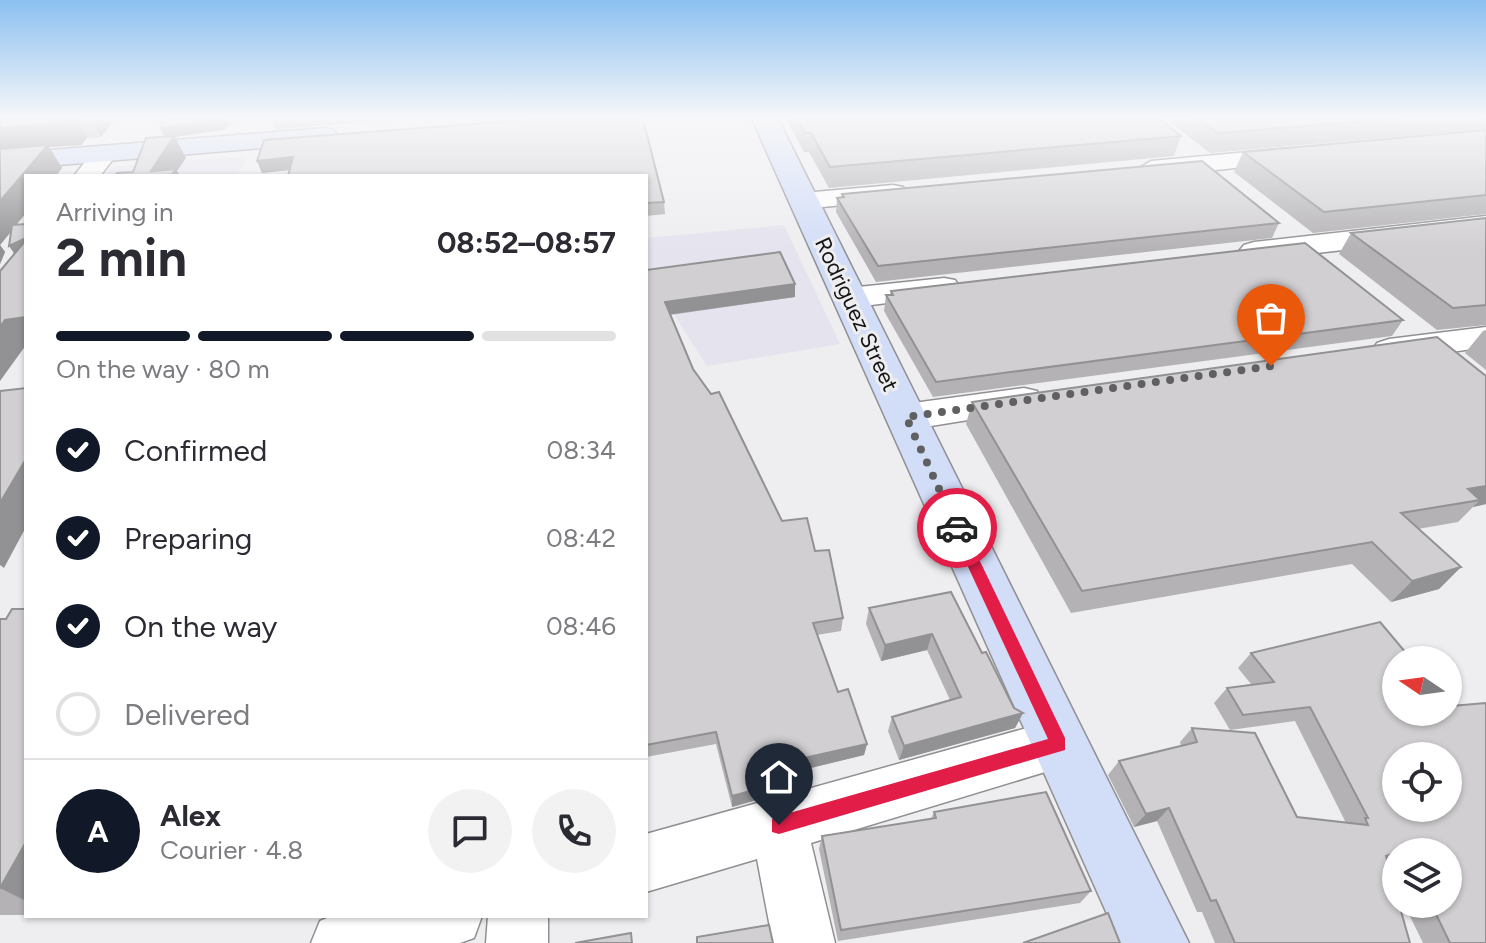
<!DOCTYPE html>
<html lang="en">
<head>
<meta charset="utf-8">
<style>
	:root { --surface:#fff; --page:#f2f2f3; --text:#2b2b33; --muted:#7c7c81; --line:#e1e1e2; --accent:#111827 }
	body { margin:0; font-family:Figtree,sans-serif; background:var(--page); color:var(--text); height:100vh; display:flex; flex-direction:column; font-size:30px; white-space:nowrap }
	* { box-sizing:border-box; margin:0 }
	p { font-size:26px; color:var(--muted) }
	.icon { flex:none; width:44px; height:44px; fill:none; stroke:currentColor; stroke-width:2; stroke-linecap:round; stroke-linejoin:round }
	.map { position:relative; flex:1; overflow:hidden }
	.drawer { position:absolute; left:24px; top:174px; width:624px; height:744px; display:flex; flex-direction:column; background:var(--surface); border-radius:0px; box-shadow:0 2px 6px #0004 }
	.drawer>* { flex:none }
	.needle { width:52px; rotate:283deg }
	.tools { position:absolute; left:1382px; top:646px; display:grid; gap:16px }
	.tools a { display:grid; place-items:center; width:80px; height:80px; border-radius:50%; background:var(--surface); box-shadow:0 2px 6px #0004; font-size:40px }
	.pin { position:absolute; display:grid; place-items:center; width:68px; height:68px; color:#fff; margin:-82px -34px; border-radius:50% 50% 50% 0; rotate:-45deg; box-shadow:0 0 8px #0007 }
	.pin .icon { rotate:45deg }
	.courier { position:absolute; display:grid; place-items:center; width:80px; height:80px; margin:-40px; border:6px solid #e11d48; border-radius:50%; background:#fff; color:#222; box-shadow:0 2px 10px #0007 }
	.head em { font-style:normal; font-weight:700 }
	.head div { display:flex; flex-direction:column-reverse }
	.head { display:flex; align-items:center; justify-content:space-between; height:136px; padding:0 32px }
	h1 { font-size:52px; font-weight:700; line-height:60px }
	.bar { display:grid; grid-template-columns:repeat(4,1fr); gap:12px 8px; align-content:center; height:96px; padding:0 32px }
	.bar i { height:10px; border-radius:6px; background:var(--line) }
	.bar .selected { background:var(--accent) }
	.bar p { grid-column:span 4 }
	.line { display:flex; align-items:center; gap:20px; padding:0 32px; border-top:2px solid var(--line) }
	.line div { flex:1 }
	.round { display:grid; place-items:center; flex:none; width:84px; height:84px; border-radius:42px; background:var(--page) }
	ol { padding:0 32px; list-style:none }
	li { display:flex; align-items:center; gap:24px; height:88px }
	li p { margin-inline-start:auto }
	li .icon { padding:8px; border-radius:50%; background:var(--accent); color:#fff; stroke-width:4 }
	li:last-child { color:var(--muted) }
	li i { width:44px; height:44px; border:4px solid var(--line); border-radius:50% }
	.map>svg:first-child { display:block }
	.built { fill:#e4e3ee }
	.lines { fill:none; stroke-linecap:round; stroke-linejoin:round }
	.street-casing { stroke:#909093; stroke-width:3 }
	.secondary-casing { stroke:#909093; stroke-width:3 }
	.street { fill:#fff; fill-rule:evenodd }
	.secondary { fill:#d2ddf8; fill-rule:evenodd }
	.wall { fill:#b4b2b5 }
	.shaded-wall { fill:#929193 }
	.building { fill:#d1cfd2; stroke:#929193; stroke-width:2; fill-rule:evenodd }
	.route { fill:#e11d48 }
	.done { stroke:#606062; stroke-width:8; stroke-dasharray:0 14.4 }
	.labels { text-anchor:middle; stroke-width:6; stroke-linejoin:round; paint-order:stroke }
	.street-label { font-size:22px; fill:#141415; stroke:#eeeef1 }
</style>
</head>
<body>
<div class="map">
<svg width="1486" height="943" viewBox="0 0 1486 943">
	<rect width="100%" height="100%" fill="#eeeef1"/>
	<g class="built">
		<polygon points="247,156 237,176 105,176 111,167"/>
		<polygon points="784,225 840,344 707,366 646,271 646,238"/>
	</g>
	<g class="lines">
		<defs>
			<g id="street">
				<polygon points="104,146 117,154 100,176 74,176 95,149"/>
				<polygon points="1291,148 1304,156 1300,161 1151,177 1138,169 1151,161"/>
				<polygon points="893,185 903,187 906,193 903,199 803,209 793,207 789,201 793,195 803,193"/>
				<polygon points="1486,216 1486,234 1254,260 1244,257 1239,251 1244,245 1254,242"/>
				<polygon points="944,278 955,280 960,287 955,294 849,308 838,305 833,298 838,291 849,288"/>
				<polygon points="1486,327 1486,347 1389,361 1377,357 1372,350 1377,343 1389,339"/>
				<polygon points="1024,388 1037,391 1042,400 1037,409 906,430 893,426 887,417 893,408 906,404"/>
				<polygon points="1059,719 1078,726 1085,744 1078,762 811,843 835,943 773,943 757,859 646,892 646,834"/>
				<polygon points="332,916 482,916 474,938 460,943 311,943 320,921"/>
				<polygon points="488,916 548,916 548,943 486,943"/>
			</g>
			<g id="secondary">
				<polygon points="752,119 778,119 1189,943 1120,943"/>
				<polygon points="325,128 334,130 338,136 334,142 0,170 0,154"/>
			</g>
		</defs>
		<use href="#street" class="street-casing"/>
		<use href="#secondary" class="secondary-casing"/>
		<use href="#street" class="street"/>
		<use href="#secondary" class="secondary"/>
	</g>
	<g class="wall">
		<polygon points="0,119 115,119 101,137 87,138 81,145 49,147 62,168 56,176 26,176 16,225 25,345 11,232 0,245 5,252 0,264"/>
		<polygon points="272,119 410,119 276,129"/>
		<polygon points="538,119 643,119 664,202 665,214 646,216 646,176 288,176 289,170 262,173 257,161 264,140"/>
		<polygon points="786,119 1160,119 1181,136 1174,156 829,188 809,152 804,152"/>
		<polygon points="1166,119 1486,119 1486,129 1210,153"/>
		<polygon points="1486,130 1486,214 1313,233 1234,172 1243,152"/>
		<polygon points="842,194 1279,223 1272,238 876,282 836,212 837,198 841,197"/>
		<polygon points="1486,218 1486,325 1437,330 1339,254 1351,233"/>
		<polygon points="646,270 795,284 795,297 670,315 693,369 782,521 815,551 843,618 841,631 817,635 838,692 867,744 864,755 799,771 800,788 732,807 716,744 646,757"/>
		<polygon points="891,291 1403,320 1392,336 933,397 884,311 886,295 890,295"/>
		<polygon points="1486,330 1486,370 1465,353 1483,331"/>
		<polygon points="1486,376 1486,504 1473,507 1458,522 1418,529 1461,567 1439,589 1391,602 1352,564 1071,613 966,424 972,402"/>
		<polygon points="869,608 982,653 1014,708 1023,713 1015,728 899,760 888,731 892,717 950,700 927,650 881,661 866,624"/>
		<polygon points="26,609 26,915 0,915 0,619 6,619"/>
		<polygon points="1380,622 1486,943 1423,943 1404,904 1448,904 1448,852 1396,852 1396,886 1392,878 1410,943 1215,943 1202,912 1197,912 1157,821 1134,827 1108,775 1119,761 1181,746 1180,742 1192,728 1297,817 1346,823 1295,721 1230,730 1214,703 1227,688 1251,684 1238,668 1251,653"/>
		<polygon points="934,812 1091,891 1080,903 838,941 819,849 822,836 931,819"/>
	</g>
	<g class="shaded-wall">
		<polygon points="71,119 76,119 87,138 81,145 49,147 62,168 56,176 26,176 26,213 0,245 5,252 0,264 0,128"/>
		<polygon points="91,119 115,119 101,137"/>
		<polygon points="221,119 237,119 224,130 175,137 186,158 177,171 180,176 154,176 151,171 165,138 160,128"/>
		<polygon points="293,157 298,169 262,173 257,161"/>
		<polygon points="26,238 26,270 9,246"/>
		<polygon points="795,284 795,297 666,315 665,302"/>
		<polygon points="26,317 26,345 0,381 0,327 5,320"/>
		<polygon points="26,459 26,527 4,568 0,565 0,503"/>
		<polygon points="1486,486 1486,504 1473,507 1480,500 1468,489"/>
		<polygon points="1461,567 1439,589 1391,602 1412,581"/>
		<polygon points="932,634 927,650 881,661 885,645"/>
		<polygon points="1023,713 1015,728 899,760 904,746"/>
		<polygon points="867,744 864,755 794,772 795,760"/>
		<polygon points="801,777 800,788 732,807 732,796"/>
		<polygon points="1169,808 1157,821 1134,827 1146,814"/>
		<polygon points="26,842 26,901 0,888"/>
		<polygon points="1396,853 1396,855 1385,862 1386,856"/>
	</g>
	<g class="building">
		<polygon points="0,119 71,119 68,122 0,128"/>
		<polygon points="163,119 221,119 220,120 160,128"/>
		<polygon points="538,119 643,119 664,202 646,203 646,176 288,176 293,157 257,161 264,140"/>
		<polygon points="797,119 1160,119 1181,136 830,167 811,133 805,133"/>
		<polygon points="1198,119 1393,119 1218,133"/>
		<polygon points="1486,130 1486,195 1324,212 1243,152"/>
		<polygon points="174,136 151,171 176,169 171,176 115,176 117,173 133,172 146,138"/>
		<polygon points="48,145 0,201 0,149"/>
		<polygon points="1202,161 1279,223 878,266 837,198 844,197 842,194"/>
		<polygon points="1486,218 1486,305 1453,308 1351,233"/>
		<polygon points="26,224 26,238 9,246 12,225"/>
		<polygon points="26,240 26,317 5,320 0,327 0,271"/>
		<polygon points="1305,243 1403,320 936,382 886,295 893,295 891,291"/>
		<polygon points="780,252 795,284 665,302 693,369 711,394 719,392 782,521 807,518 815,551 829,550 843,618 813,623 838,692 848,689 867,744 795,760 801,777 732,796 716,732 646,745 646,270"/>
		<polygon points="1437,337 1486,376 1486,486 1468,489 1480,500 1401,513 1461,567 1412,581 1372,542 1082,591 972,402"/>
		<polygon points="26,388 26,459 0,503 0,391"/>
		<polygon points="951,592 982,653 986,652 1014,708 1023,713 904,746 892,717 961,697 932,634 885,645 869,608"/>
		<polygon points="12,609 26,609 26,842 0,888 0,619 6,619"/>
		<path d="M1380,622L1412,660H1396V712H1448V703L1451,706L1486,703V943H1450L1431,904H1448V852H1406L1404,850L1386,856L1396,892V904H1399L1410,943H1235L1216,900L1211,901L1169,808L1146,814L1119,761L1197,742L1192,728L1255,733L1297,817L1368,825L1365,818H1368L1310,707L1243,715L1227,688L1274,682L1251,653ZM1396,756H1448V808H1396Z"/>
		<polygon points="1046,792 1091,891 841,930 822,836 936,818 934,812"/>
		<polygon points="1108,913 1120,943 1023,943"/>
		<polygon points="769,925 773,943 697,943 697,937"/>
		<polygon points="631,933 632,943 575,943"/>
	</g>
	<linearGradient id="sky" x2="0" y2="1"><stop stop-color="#8bc0f0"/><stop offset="0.47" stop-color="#f7f7f9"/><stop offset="1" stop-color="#f7f7f9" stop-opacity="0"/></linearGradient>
	<rect width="1486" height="251" fill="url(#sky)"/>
	<polygon class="route" points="957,522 964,528 1065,738 1065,750 779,834 772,832 772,819 779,816 1048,739 950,528"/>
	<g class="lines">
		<polyline class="done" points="957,528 906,417 1271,366"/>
	</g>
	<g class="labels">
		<g class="street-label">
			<text transform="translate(857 314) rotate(65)" y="8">Rodriguez Street</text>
		</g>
	</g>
</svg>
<div class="tools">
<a><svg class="needle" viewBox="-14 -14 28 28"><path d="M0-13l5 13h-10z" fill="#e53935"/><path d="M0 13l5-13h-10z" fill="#7c7c81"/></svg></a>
<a><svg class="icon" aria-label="locate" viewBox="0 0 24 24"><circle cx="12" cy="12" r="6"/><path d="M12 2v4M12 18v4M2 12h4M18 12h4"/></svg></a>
<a><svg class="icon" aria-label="layers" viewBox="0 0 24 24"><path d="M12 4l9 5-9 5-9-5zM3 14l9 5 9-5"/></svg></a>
</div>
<div class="pin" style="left:1271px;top:366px;background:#ea580c"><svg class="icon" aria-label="bag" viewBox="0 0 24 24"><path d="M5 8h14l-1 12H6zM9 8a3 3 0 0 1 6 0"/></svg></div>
<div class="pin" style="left:779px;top:825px;background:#1f2937"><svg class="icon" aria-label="home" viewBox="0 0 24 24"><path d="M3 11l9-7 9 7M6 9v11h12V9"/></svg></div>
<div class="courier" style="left:957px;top:528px"><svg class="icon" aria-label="car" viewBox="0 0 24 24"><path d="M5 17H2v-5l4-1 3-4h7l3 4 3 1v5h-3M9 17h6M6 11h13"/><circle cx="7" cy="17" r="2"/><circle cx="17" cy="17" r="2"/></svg></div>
<section class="drawer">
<div class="head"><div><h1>2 min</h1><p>Arriving in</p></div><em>08:52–08:57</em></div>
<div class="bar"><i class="selected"></i><i class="selected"></i><i class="selected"></i><i></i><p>On the way · 80 m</p></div>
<ol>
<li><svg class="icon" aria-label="check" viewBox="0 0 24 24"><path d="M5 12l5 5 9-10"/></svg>Confirmed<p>08:34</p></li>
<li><svg class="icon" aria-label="check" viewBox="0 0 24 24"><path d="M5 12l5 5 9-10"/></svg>Preparing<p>08:42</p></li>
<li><svg class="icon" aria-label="check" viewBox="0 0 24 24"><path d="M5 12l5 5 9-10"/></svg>On the way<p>08:46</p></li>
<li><i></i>Delivered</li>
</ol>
<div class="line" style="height:144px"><b class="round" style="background:var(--accent);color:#fff">A</b><div><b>Alex</b><p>Courier · 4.8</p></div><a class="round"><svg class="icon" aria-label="chat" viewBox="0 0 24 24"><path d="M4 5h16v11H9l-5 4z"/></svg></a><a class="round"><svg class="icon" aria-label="phone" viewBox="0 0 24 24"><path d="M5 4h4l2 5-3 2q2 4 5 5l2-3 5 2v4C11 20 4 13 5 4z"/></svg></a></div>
</section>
</div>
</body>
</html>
